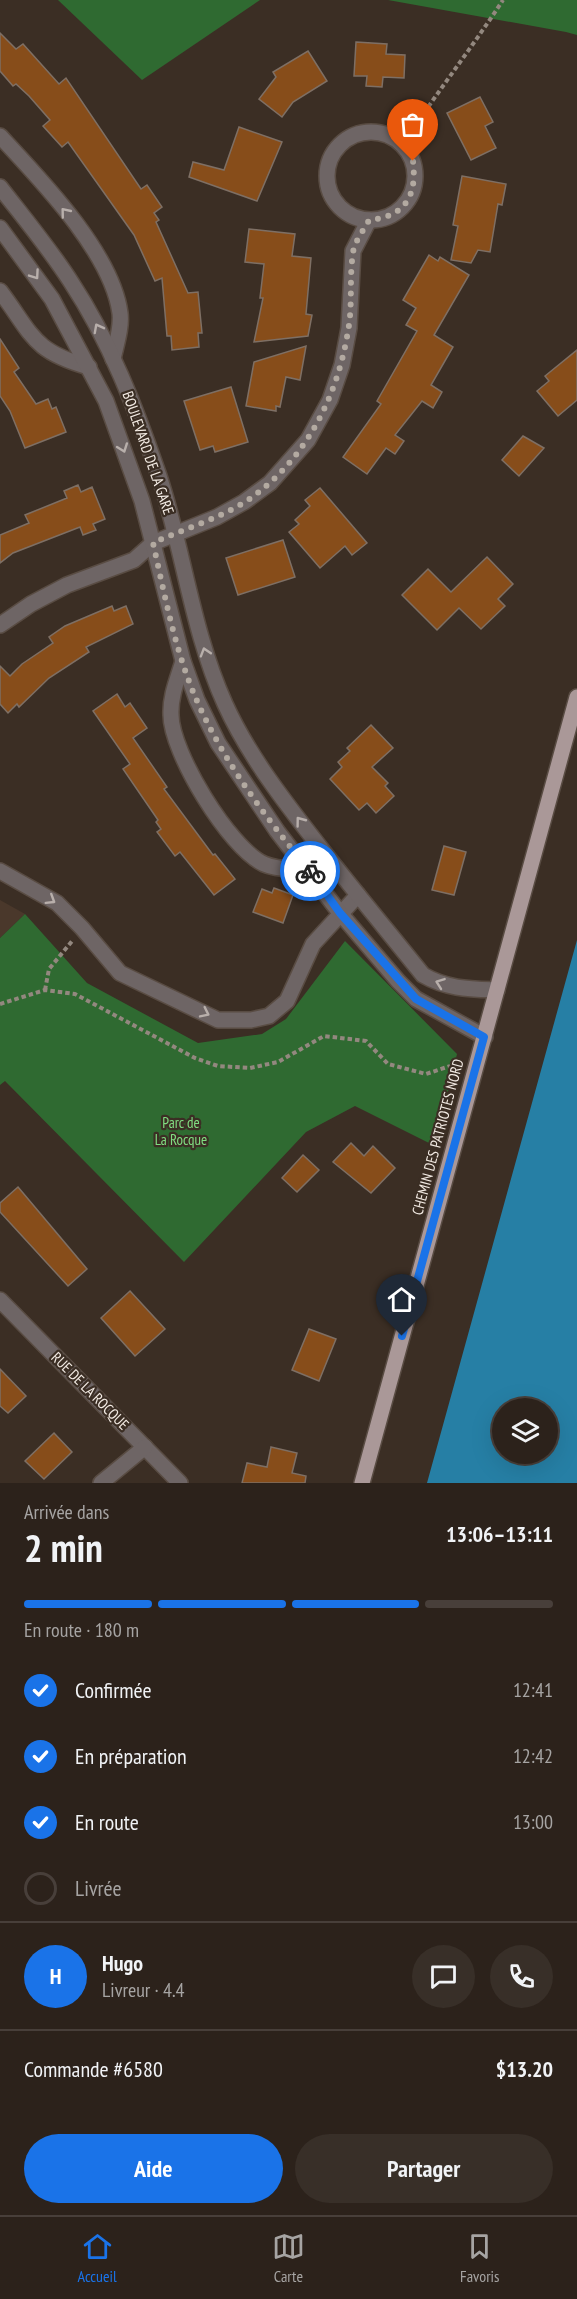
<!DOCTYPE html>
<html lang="fr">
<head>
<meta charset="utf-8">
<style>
	:root { --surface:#2c221b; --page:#382f28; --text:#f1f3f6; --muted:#a6a4a3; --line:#483f3a; --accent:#1a73e8 }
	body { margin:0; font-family:"PT Sans Narrow",sans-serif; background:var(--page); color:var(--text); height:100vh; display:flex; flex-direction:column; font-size:22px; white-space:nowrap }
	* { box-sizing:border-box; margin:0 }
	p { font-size:20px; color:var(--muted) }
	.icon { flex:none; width:33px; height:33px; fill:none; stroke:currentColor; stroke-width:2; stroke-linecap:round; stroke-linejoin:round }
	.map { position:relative; height:1483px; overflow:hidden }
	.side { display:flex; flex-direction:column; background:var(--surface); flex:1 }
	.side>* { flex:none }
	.buttons { position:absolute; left:492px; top:1398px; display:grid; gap:12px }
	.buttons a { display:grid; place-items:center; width:66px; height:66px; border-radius:50%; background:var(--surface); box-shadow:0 6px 24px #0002,0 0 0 2px var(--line); font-size:30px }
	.pin { position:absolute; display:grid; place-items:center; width:51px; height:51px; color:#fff; margin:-62px -26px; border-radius:50% 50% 50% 0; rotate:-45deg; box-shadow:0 0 6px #0007 }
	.pin .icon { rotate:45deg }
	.courier { position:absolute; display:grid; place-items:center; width:60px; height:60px; margin:-30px; border:4px solid #1a73e8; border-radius:50%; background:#fff; color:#222; box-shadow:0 2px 8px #0007 }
	.head em { font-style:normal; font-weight:700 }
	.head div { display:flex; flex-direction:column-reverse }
	.head { display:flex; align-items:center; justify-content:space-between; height:102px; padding:0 24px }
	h1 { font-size:39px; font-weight:700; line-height:45px }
	.bar { display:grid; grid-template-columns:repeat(4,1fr); gap:9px 6px; align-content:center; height:72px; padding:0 24px }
	.bar i { height:8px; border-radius:4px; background:var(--line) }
	.bar .selected { background:var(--accent) }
	.bar p { grid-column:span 4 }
	.line { display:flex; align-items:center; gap:15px; padding:0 24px; border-top:2px solid var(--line) }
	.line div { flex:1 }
	.round { display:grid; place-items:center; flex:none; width:63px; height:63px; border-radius:32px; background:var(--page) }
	ol { padding:0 24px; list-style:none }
	li { display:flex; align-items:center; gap:18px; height:66px }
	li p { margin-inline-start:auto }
	li .icon { padding:6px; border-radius:50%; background:var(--accent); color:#fff; stroke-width:4 }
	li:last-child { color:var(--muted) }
	li i { width:33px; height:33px; border:3px solid var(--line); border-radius:50% }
	.primary-button { display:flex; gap:12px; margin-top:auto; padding:12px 24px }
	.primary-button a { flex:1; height:69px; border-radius:36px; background:var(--accent); color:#fff; font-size:24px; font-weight:700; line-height:69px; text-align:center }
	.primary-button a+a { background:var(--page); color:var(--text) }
	.tabs { display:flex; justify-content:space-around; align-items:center; height:84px; border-top:2px solid var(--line); background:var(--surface); font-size:16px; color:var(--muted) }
	.tabs a { display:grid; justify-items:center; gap:3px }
	.tabs .selected { color:var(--accent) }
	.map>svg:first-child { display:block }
	.built { fill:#4a382b }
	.green { fill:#2f6a31 }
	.water { fill:#267fa5; fill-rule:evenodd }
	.building { fill:#874d1a; stroke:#7e6f64; stroke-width:1.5 }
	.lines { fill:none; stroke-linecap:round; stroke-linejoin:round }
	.minor-casing { stroke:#594c43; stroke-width:18 }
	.tertiary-casing { stroke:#594c43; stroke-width:18 }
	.primary-casing { stroke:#594c43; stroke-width:18 }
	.path { stroke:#93887f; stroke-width:4; stroke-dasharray:4.5 3; stroke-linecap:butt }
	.minor { stroke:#6e6565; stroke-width:15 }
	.tertiary { stroke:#6e6565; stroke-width:15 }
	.primary { stroke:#aa9898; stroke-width:15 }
	.oneway { stroke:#b8afab }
	.done { stroke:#b3aaa1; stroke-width:6; stroke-dasharray:0 10.8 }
	.route { stroke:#1a73e8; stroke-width:8 }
	.labels { text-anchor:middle; stroke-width:4.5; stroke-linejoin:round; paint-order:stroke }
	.street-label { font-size:15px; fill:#f4ece5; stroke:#3b2e24 }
	.park-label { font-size:15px; fill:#80dd81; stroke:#3b2e24 }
</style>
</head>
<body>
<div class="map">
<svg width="577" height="1483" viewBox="0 0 577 1483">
	<rect width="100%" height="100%" fill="#3b2e24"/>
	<polygon class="built" points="0,900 25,914 0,938"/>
	<g class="green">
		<polygon points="58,0 260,0 142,80"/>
		<polygon points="388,0 577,0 577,35 566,32"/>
		<polygon points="25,914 87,983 198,1043 262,1034 286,1019 345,941 457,1054 435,1146 355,1106 306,1132 184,1262 5,1081 0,1085 0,938"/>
	</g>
	<path class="water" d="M577,940V1483H427ZM502,1408H548V1454H502Z"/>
	<g class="building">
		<polygon points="0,33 16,49 23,44 59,84 66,78 141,189 147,185 162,207 154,213 159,220 156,222 188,293 198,292 202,333 198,333 199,347 172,350 171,336 167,336 162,278 155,281 134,235 68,142 62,147 43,126 50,120 29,96 16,84 13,86 0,71"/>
		<polygon points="356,42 387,44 386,54 405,55 404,78 383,77 382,87 366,86 367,76 354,76"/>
		<polygon points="308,51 327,81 293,102 282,117 259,99 276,77 273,72"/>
		<polygon points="480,97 493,122 485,126 496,148 471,160 447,113"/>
		<polygon points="239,127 282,142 257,201 189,177 193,162 224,170"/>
		<polygon points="462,176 506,184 502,205 498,204 490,252 478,250 471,263 451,260 458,226 453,225"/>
		<polygon points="249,229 295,234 292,256 311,258 306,314 312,315 308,336 254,342 263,298 260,298 264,264 245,262"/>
		<polygon points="429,255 438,261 440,257 469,275 434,335 453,347 431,385 442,392 433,408 422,401 395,435 404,441 395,454 386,448 367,474 343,457 381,404 377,401 417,331 406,325 416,308 403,300"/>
		<polygon points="0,339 19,368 14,372 36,404 48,399 52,409 56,407 66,432 25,448 10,411 0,396"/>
		<polygon points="306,346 300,380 286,377 280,407 276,406 276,411 246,406 254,362"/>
		<polygon points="577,350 577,400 558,416 537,391 549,381 545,376"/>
		<polygon points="231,387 248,442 215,452 213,446 200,450 184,401"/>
		<polygon points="523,436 544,448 519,476 502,460"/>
		<polygon points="78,485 81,492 92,487 105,519 93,524 96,530 83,535 80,527 13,553 0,563 0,535 29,523 25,515 67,498 64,491"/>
		<polygon points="320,488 367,543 352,555 345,546 320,568 289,532 299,524 295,520 310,506 305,500"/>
		<polygon points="283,540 295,577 238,595 226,558"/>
		<polygon points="487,557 513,584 498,599 505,606 481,629 459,608 437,630 402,595 428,569 451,592"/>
		<polygon points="112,606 114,611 126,606 133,624 86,647 89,652 49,678 19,707 17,704 8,713 0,704 0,666 10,676 22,664 53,643 49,637 65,626"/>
		<polygon points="117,694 125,707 130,703 147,728 133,738 167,787 164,789 213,855 215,854 235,879 214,895 180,852 175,856 157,832 161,829 156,822 158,820 123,769 130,764 93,711"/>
		<polygon points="371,725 393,748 372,767 388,783 385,786 394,796 376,813 367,803 359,810 330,779 342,767 338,762 350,751 347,748"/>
		<polygon points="444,846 466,852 454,895 432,890"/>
		<polygon points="274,888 293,895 283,923 253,912 262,889 272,893"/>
		<polygon points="351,1143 364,1156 373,1146 395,1168 371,1193 333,1162"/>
		<polygon points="303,1155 319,1170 297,1192 282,1178"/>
		<polygon points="18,1187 87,1269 68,1286 0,1212 0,1203"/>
		<polygon points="130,1291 165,1329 135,1356 101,1318"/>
		<polygon points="309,1329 336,1339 319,1381 292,1370"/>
		<polygon points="0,1369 26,1396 8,1413 0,1406"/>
		<polygon points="54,1433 72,1452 44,1479 25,1461"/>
		<polygon points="271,1447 297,1453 292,1473 306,1476 305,1483 242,1483 247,1463 267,1467"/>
	</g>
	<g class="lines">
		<defs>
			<g id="minor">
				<circle cx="371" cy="176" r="44"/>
				<path d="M0,136C41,180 112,253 120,313C122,327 116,345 113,359"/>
				<path d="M0,291C33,335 32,351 89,367"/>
				<polyline points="0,625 31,604 67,585 134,560 153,543 217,517 244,502 270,483 308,440 330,400 342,365 349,328 353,251 369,220"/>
				<path d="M183,661C178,678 170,696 171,715C171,752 229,848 264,864C277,870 295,869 310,871"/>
				<polyline points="0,871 57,903 82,928 120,973 218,1020 251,1020 269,1016 287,1001 313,944 358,895"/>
				<polyline points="0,1300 180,1483"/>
				<polyline points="101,1483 145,1447"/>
			</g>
			<g id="tertiary">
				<path d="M0,187C24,218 50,249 71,282C110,341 136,409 159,476C184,552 192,631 225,704C249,757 287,805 323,851C356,893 390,934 423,975C447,989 470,989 497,990"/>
				<polyline points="0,228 52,299 106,401 142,501 183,661 197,700 218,743 277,831 340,913 398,981 416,999 485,1037"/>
			</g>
			<polyline id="primary" points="362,1483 577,697"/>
		</defs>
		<use href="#minor" class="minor-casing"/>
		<use href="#tertiary" class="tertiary-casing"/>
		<use href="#primary" class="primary-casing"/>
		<g class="path">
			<path d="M403,144C435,95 471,49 503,0"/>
			<polyline points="45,990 49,969 73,940"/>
			<polyline points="0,1004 45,990 75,994 195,1058 218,1066 250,1068 278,1062 324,1036 366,1041 388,1064 426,1074 459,1063"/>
		</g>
		<use href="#minor" class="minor"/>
		<use href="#tertiary" class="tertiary"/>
		<use href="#primary" class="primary"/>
	</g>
	<defs><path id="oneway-chevron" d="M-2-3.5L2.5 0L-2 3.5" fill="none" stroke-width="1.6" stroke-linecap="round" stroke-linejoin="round" transform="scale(1.5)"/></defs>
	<g class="oneway">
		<use href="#oneway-chevron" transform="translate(65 212) rotate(-129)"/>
		<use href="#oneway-chevron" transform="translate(35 275) rotate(55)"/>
		<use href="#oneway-chevron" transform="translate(98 328) rotate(-118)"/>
		<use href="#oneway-chevron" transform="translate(123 448) rotate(70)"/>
		<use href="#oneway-chevron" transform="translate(205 652) rotate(-107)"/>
		<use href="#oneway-chevron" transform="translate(300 821) rotate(-127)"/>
		<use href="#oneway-chevron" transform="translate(51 900) rotate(32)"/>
		<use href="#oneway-chevron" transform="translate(440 983) rotate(-160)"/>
		<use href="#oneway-chevron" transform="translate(205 1013) rotate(26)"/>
	</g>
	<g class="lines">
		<path class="done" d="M310,871C267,819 225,764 197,701C175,651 165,596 153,543C183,529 216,520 245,502C304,463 337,399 348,331C353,305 349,278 353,253C354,242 364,230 369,220C406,216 417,196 413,161"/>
		<polyline class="route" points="310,871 340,913 416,999 484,1037 402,1336"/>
	</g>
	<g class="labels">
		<g class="street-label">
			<text transform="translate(148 453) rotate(71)" y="5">BOULEVARD DE LA GARE</text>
			<text transform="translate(438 1137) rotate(-75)" y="5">CHEMIN DES PATRIOTES NORD</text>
			<text transform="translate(90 1391) rotate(45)" y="5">RUE DE LA ROCQUE</text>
		</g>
		<g class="park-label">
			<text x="181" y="1128">Parc de<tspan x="181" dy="17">La Rocque</tspan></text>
		</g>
	</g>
</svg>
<div class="buttons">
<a><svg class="icon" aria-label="layers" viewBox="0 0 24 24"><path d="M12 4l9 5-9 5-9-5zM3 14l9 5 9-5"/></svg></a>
</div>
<div class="pin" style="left:413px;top:161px;background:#ea580c"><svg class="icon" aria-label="bag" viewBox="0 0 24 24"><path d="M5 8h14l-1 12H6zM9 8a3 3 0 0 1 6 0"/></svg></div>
<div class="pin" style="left:402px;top:1336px;background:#1f2937"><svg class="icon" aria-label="home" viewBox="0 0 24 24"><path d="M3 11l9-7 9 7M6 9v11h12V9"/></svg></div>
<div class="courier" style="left:310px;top:871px"><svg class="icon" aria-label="bike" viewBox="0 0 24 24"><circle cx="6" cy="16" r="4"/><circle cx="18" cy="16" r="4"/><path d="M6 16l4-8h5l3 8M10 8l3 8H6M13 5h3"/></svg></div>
</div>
<section class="side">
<div class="head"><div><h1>2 min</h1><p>Arrivée dans</p></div><em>13:06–13:11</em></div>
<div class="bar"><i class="selected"></i><i class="selected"></i><i class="selected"></i><i></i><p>En route · 180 m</p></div>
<ol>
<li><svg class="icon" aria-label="check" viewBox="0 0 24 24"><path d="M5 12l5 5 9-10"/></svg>Confirmée<p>12:41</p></li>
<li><svg class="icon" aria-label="check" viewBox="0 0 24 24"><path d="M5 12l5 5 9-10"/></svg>En préparation<p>12:42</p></li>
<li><svg class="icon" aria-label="check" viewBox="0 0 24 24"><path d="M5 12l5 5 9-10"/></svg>En route<p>13:00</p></li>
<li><i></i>Livrée</li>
</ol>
<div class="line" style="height:108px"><b class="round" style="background:var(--accent);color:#fff">H</b><div><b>Hugo</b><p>Livreur · 4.4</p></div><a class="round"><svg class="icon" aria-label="chat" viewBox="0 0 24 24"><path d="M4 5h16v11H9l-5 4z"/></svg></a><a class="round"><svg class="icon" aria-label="phone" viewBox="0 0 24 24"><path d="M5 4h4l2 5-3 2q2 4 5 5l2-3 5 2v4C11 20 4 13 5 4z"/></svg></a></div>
<div class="line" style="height:78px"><div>Commande #6580</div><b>$13.20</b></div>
<div class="primary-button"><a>Aide</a><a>Partager</a></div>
</section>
<nav class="tabs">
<a class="selected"><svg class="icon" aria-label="home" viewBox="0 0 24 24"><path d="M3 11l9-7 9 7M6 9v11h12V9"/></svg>Accueil</a>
<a><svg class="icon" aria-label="map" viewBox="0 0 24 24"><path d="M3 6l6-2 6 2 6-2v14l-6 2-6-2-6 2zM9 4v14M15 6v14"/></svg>Carte</a>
<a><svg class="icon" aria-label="saved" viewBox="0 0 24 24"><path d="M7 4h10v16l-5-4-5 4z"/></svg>Favoris</a>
</nav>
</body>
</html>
